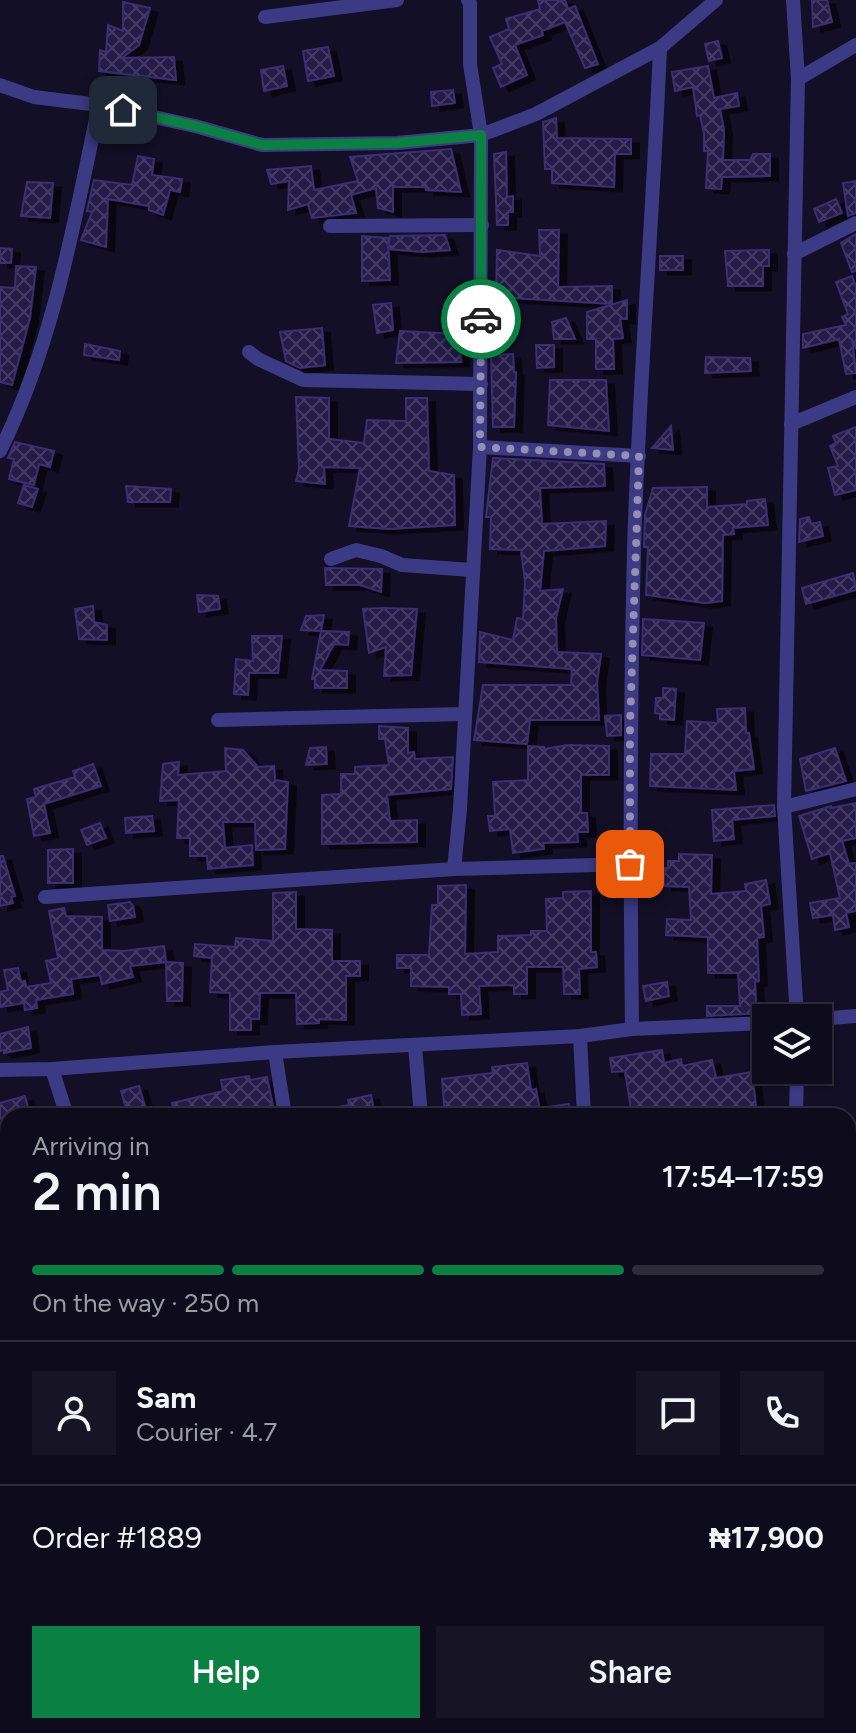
<!DOCTYPE html>
<html lang="en">
<head>
<meta charset="utf-8">
<style>
	:root { --surface:#0e0b1c; --page:#171425; --text:#f1f3f6; --muted:#9b9ba3; --line:#2e2b3b; --accent:#0b8043 }
	body { margin:0; font-family:Figtree,sans-serif; background:var(--page); color:var(--text); height:100vh; display:flex; flex-direction:column; font-size:30px; white-space:nowrap }
	* { box-sizing:border-box; margin:0 }
	p { font-size:26px; color:var(--muted) }
	.icon { flex:none; width:44px; height:44px; fill:none; stroke:currentColor; stroke-width:2; stroke-linecap:round; stroke-linejoin:round }
	.map { position:relative; flex:1; overflow:hidden }
	.sheet { position:absolute; left:0px; top:1108px; width:856px; height:626px; display:flex; flex-direction:column; background:var(--surface); border-radius:24px 24px 0 0; box-shadow:0 2px 6px #0004,0 0 0 2px var(--line) }
	.sheet>* { flex:none }
	.controls { position:absolute; left:752px; top:1004px; display:grid; gap:16px }
	.controls a { display:grid; place-items:center; width:80px; height:80px; border-radius:0px; background:var(--surface); box-shadow:0 2px 6px #0004,0 0 0 2px var(--line); font-size:40px }
	.pin { position:absolute; display:grid; place-items:center; width:68px; height:68px; color:#fff; margin:-34px; border-radius:16px; box-shadow:0 4px 12px #0006 }
	.courier { position:absolute; display:grid; place-items:center; width:80px; height:80px; margin:-40px; border:6px solid #0b8043; border-radius:50%; background:#fff; color:#222; box-shadow:0 2px 10px #0007 }
	.summary em { font-style:normal; font-weight:600 }
	.summary div { display:flex; flex-direction:column-reverse }
	.summary { display:flex; align-items:center; justify-content:space-between; height:136px; padding:0 32px }
	h1 { font-size:52px; font-weight:600; line-height:60px }
	.bar { display:grid; grid-template-columns:repeat(4,1fr); gap:12px 8px; align-content:center; height:96px; padding:0 32px }
	.bar i { height:10px; border-radius:6px; background:var(--line) }
	.bar .active { background:var(--accent) }
	.bar p { grid-column:span 4 }
	.line { display:flex; align-items:center; gap:20px; padding:0 32px; border-top:2px solid var(--line) }
	.line div { flex:1 }
	.round { display:grid; place-items:center; flex:none; width:84px; height:84px; border-radius:0px; background:var(--page) }
	.button { display:flex; gap:16px; margin-top:auto; padding:16px 32px }
	.button a { flex:1; height:92px; border-radius:0px; background:var(--accent); color:#fff; font-size:32px; font-weight:600; line-height:92px; text-align:center }
	.button a+a { background:var(--page); color:var(--text) }
	.map>svg:first-child { display:block }
	.building { fill:url(#building-cross-hatch); stroke:#3b2d73; stroke-width:2; filter:url(#shadow) }
	.lines { fill:none; stroke-linecap:round; stroke-linejoin:round }
	.minor { stroke:#3d3a85; stroke-width:14 }
	.done { stroke:#948fb3; stroke-width:8; stroke-dasharray:0 14.4 }
	.route { stroke:#0b8043; stroke-width:10 }
</style>
</head>
<body>
<div class="map">
<svg width="856" height="1733" viewBox="0 0 856 1733">
	<defs>
		<pattern id="building-cross-hatch" width="8" height="8" patternUnits="userSpaceOnUse" patternTransform="scale(2)"><rect width="8" height="8" fill="#241b47"/><path d="M0 0l8 8M0 8l8-8" fill="none" stroke="#433b63"/></pattern>
		<filter id="shadow"><feDropShadow dx="8" dy="4.5" stdDeviation="0" flood-color="#0009"/></filter>
	</defs>
	<rect width="100%" height="100%" fill="#130f26"/>
	<g class="building">
		<polygon points="538,0 565,0 568,9 575,6 598,64 585,68 565,22 542,31 543,35 515,45 527,75 501,87 493,68 502,64 490,37 509,29 506,19 540,9"/>
		<polygon points="812,0 827,0 832,22 813,27"/>
		<polygon points="123,2 150,8 139,45 122,58 174,57 176,80 99,71 100,50 106,52 108,25 123,31"/>
		<polygon points="718,41 722,58 709,61 705,44"/>
		<polygon points="328,47 334,76 308,81 303,51"/>
		<polygon points="283,66 287,86 264,91 261,70"/>
		<polygon points="708,66 714,98 737,93 739,106 720,109 724,130 723,160 750,160 753,154 770,154 770,176 722,177 721,189 706,188 708,151 704,151 704,134 700,115 697,116 693,87 675,91 672,72"/>
		<polygon points="453,90 455,103 432,106 431,92"/>
		<polygon points="556,118 557,138 631,139 631,154 615,154 614,187 552,183 552,169 545,169 543,122"/>
		<polygon points="451,149 461,192 426,190 426,187 393,187 393,212 378,208 376,188 351,195 356,213 312,218 308,204 288,210 289,181 271,184 267,170 311,166 314,190 358,181 350,157"/>
		<polygon points="506,152 507,197 513,196 513,212 508,212 508,225 497,225 494,154"/>
		<polygon points="138,156 154,159 152,175 182,179 180,192 170,190 163,215 149,210 149,206 108,199 106,247 81,240 92,212 87,211 94,180 132,185"/>
		<polygon points="856,181 856,213 848,216 843,183"/>
		<polygon points="27,182 53,183 50,218 21,216"/>
		<polygon points="836,199 842,213 819,222 814,209"/>
		<polygon points="539,230 559,230 558,287 612,286 612,304 496,297 497,250 540,256"/>
		<polygon points="856,234 856,271 852,272 841,243"/>
		<polygon points="445,235 450,250 423,252 388,249 390,236"/>
		<polygon points="362,236 388,238 390,280 362,281"/>
		<polygon points="0,248 12,249 11,263 0,263"/>
		<polygon points="769,250 769,266 763,266 763,286 728,286 725,251"/>
		<rect x="660" y="256" width="23" height="14"/>
		<polygon points="16,266 36,267 30,318 12,385 0,382 0,287 15,288"/>
		<polygon points="852,276 856,287 856,349 852,339 856,373 846,374 839,339 803,348 803,334 846,325 842,317 848,314 836,282"/>
		<polygon points="627,300 627,319 620,319 623,338 613,339 614,369 596,369 596,339 587,339 587,312"/>
		<polygon points="391,303 393,330 377,333 373,305"/>
		<polygon points="566,318 575,339 554,339 552,322"/>
		<polygon points="322,328 325,365 300,368 286,361 280,332"/>
		<polygon points="400,331 459,334 461,362 396,363"/>
		<polygon points="85,344 120,351 119,360 84,355"/>
		<polygon points="536,345 554,345 554,367 537,368"/>
		<polygon points="513,354 514,372 516,372 514,427 493,427 491,355"/>
		<polygon points="706,357 750,358 751,371 705,373"/>
		<polygon points="550,380 606,380 609,431 548,425"/>
		<polygon points="296,397 329,398 329,439 364,443 367,420 406,421 406,398 427,398 429,471 454,475 455,525 389,529 349,526 360,468 324,467 325,484 296,481 299,469"/>
		<polygon points="671,426 673,450 652,448"/>
		<polygon points="856,427 856,490 835,495 828,468 838,466 830,446 836,443 833,436"/>
		<polygon points="15,442 54,451 50,467 39,464 34,485 9,479 14,459 8,458"/>
		<polygon points="493,458 604,464 605,486 540,488 542,524 606,521 605,546 544,551 540,591 563,589 556,618 557,652 601,654 597,683 599,720 530,720 527,744 474,740 483,685 571,685 572,669 479,662 480,632 513,640 517,618 523,619 525,582 521,550 490,549 491,517 486,517"/>
		<polygon points="24,485 38,489 32,507 18,503"/>
		<polygon points="126,486 171,489 170,502 128,502"/>
		<polygon points="707,487 707,507 747,504 747,501 765,499 768,525 733,528 734,534 723,535 722,601 705,603 646,595 648,547 644,547 645,515 653,488"/>
		<polygon points="809,517 811,524 820,522 823,536 799,542 800,519"/>
		<polygon points="325,568 382,569 381,592 360,585 326,585"/>
		<polygon points="853,573 856,590 806,604 802,588"/>
		<polygon points="197,595 218,596 220,609 199,612"/>
		<polygon points="93,606 94,622 107,625 107,640 79,639 75,609"/>
		<polygon points="383,608 417,609 411,675 384,676 386,647 369,653 363,609"/>
		<polygon points="324,615 321,631 301,630 306,616"/>
		<polygon points="643,619 704,623 700,660 642,655"/>
		<polygon points="321,631 349,632 348,645 334,644 320,670 347,671 347,688 315,688 315,679 312,679"/>
		<polygon points="252,636 282,636 278,673 249,673 248,695 234,694 236,659 253,661"/>
		<polygon points="663,688 676,689 674,720 660,719 660,714 655,713 656,698 663,698"/>
		<polygon points="745,708 746,733 749,733 754,769 734,771 736,790 650,786 651,754 685,754 687,721 718,723 717,709"/>
		<polygon points="621,715 621,735 607,736 605,716"/>
		<polygon points="379,726 408,728 408,753 414,752 415,759 453,757 451,789 387,795 390,821 417,820 417,842 322,844 322,795 341,794 341,774 355,774 355,767 389,765 385,739 379,739"/>
		<polygon points="568,745 609,746 609,775 581,775 581,813 587,813 588,832 577,832 578,842 543,843 544,849 513,853 510,829 490,831 488,816 495,816 493,782 528,780 528,746 544,747 544,749"/>
		<polygon points="326,747 327,764 306,765 310,748"/>
		<polygon points="225,748 243,750 258,767 274,766 275,780 288,782 285,849 256,850 255,822 223,822 225,848 252,845 253,865 208,869 207,856 190,856 190,838 177,838 179,800 160,801 163,764 179,762 178,775 226,771"/>
		<polygon points="835,748 846,781 806,791 800,759"/>
		<polygon points="93,764 101,786 44,804 50,833 34,836 27,799 36,797 34,789 75,777 73,771"/>
		<polygon points="856,803 856,838 842,841 849,864 856,863 856,911 846,913 849,927 835,930 833,915 813,918 810,903 840,898 830,853 812,859 799,816 831,806 831,808"/>
		<polygon points="774,805 775,816 732,820 734,839 714,841 712,810"/>
		<polygon points="152,816 154,831 126,833 125,818"/>
		<polygon points="100,823 106,838 87,845 81,830"/>
		<polygon points="73,849 73,883 48,883 48,850"/>
		<polygon points="679,854 712,855 711,894 746,891 745,884 766,880 770,904 761,906 764,937 757,938 759,981 755,982 756,1004 765,1003 765,1013 707,1016 707,1006 740,1006 738,973 708,973 708,937 666,935 667,919 691,920 689,887 664,886 664,868 668,868 668,861 679,861"/>
		<polygon points="0,856 3,856 15,896 11,897 13,903 0,906"/>
		<polygon points="466,885 465,954 498,952 498,936 531,935 531,931 547,931 546,899 563,898 563,892 591,891 591,952 596,952 597,967 579,969 580,994 564,994 563,967 527,967 527,994 514,994 514,985 479,986 481,1014 462,1015 461,994 449,994 449,987 411,986 411,968 397,968 397,955 429,955 432,905 438,905 438,886"/>
		<polygon points="296,892 296,929 332,930 332,961 360,961 360,976 346,976 346,1020 319,1019 319,1023 297,1024 296,993 260,993 259,1019 251,1019 251,1030 230,1030 230,993 210,992 212,958 194,956 195,944 235,947 236,938 273,941 273,893"/>
		<polygon points="130,902 133,906 135,917 110,921 108,905"/>
		<polygon points="64,908 66,916 102,917 102,950 123,951 164,946 166,962 130,966 133,977 102,984 100,975 71,979 73,994 36,1000 37,1008 25,1010 24,1003 0,1007 0,992 8,990 4,970 18,968 21,982 25,981 26,987 51,983 46,961 58,958 49,911"/>
		<polygon points="166,962 183,963 182,1001 167,1001"/>
		<polygon points="667,982 669,996 646,1001 643,986"/>
		<polygon points="28,1027 31,1048 4,1053 4,1050 0,1051 0,1034"/>
		<polygon points="662,1050 664,1063 681,1059 682,1066 712,1060 716,1078 752,1072 757,1116 738,1116 737,1110 701,1116 700,1109 673,1116 632,1116 625,1071 612,1072 610,1058"/>
		<polygon points="527,1063 531,1090 536,1089 539,1106 502,1113 502,1116 445,1116 442,1079 493,1073 492,1067"/>
		<polygon points="249,1076 250,1080 267,1077 274,1111 255,1116 175,1116 172,1103 223,1091 221,1080"/>
		<polygon points="139,1086 148,1116 128,1116 121,1091"/>
		<polygon points="371,1095 375,1116 321,1116 321,1110 349,1105 348,1100"/>
		<polygon points="25,1096 29,1112 0,1119 0,1103"/>
		<polygon points="569,1104 571,1116 535,1116 535,1109"/>
	</g>
	<g class="lines">
		<g class="minor">
			<polyline points="793,0 798,79 784,807 797,1018"/>
			<polyline points="265,17 397,0"/>
			<polyline points="798,79 856,45"/>
			<polyline points="0,85 34,97 99,105 195,126 262,145 397,143 481,135 536,114 660,48 716,0"/>
			<polyline points="330,226 482,225"/>
			<polyline points="794,254 856,223"/>
			<polyline points="249,352 258,359 303,380 481,384"/>
			<polyline points="791,424 856,397"/>
			<polyline points="480,447 639,456"/>
			<path d="M0,451C54,342 74,223 99,105"/>
			<polyline points="331,559 356,550 381,556 402,565 472,570"/>
			<polyline points="218,720 464,714"/>
			<polyline points="784,807 856,789"/>
			<polyline points="454,869 460,809 480,447 481,135 470,64 470,3 468,0"/>
			<polyline points="45,897 454,869 630,864"/>
			<polyline points="818,1019 856,1016"/>
			<path d="M632,1029C630,869 630,710 634,550C639,382 653,215 660,48"/>
			<polyline points="580,1036 584,1116"/>
			<polyline points="415,1046 421,1116"/>
			<polyline points="275,1052 285,1116"/>
			<polyline points="52,1069 67,1116"/>
			<polyline points="0,1070 52,1069 275,1052 580,1036 632,1029 766,1023"/>
			<polyline points="796,1116 797,1070"/>
			<polyline points="848,1185 856,1184"/>
			<polyline points="3,1254 8,1263"/>
			<polyline points="0,1393 8,1388"/>
			<polyline points="230,1726 232,1733"/>
			<polyline points="410,1726 412,1733"/>
			<polyline points="779,1726 779,1733"/>
			<polyline points="551,1733 563,1726"/>
		</g>
	</g>
	<g class="lines">
		<polyline class="done" points="481,319 480,447 639,456 630,725 630,864"/>
		<polyline class="route" points="123,110 195,126 262,145 397,143 481,135 481,319"/>
	</g>
</svg>
<div class="controls">
<a><svg class="icon" aria-label="layers" viewBox="0 0 24 24"><path d="M12 4l9 5-9 5-9-5zM3 14l9 5 9-5"/></svg></a>
</div>
<div class="pin" style="left:630px;top:864px;background:#ea580c"><svg class="icon" aria-label="bag" viewBox="0 0 24 24"><path d="M5 8h14l-1 12H6zM9 8a3 3 0 0 1 6 0"/></svg></div>
<div class="pin" style="left:123px;top:110px;background:#1f2937"><svg class="icon" aria-label="home" viewBox="0 0 24 24"><path d="M3 11l9-7 9 7M6 9v11h12V9"/></svg></div>
<div class="courier" style="left:481px;top:319px"><svg class="icon" aria-label="car" viewBox="0 0 24 24"><path d="M5 17H2v-5l4-1 3-4h7l3 4 3 1v5h-3M9 17h6M6 11h13"/><circle cx="7" cy="17" r="2"/><circle cx="17" cy="17" r="2"/></svg></div>
<section class="sheet">
<div class="summary"><div><h1>2 min</h1><p>Arriving in</p></div><em>17:54–17:59</em></div>
<div class="bar"><i class="active"></i><i class="active"></i><i class="active"></i><i></i><p>On the way · 250 m</p></div>
<div class="line" style="height:144px"><a class="round"><svg class="icon" aria-label="person" viewBox="0 0 24 24"><circle cx="12" cy="8" r="4"/><path d="M4 21q1-7 8-7t8 7"/></svg></a><div><b>Sam</b><p>Courier · 4.7</p></div><a class="round"><svg class="icon" aria-label="chat" viewBox="0 0 24 24"><path d="M4 5h16v11H9l-5 4z"/></svg></a><a class="round"><svg class="icon" aria-label="phone" viewBox="0 0 24 24"><path d="M5 4h4l2 5-3 2q2 4 5 5l2-3 5 2v4C11 20 4 13 5 4z"/></svg></a></div>
<div class="line" style="height:104px"><div>Order #1889</div><b>₦17,900</b></div>
<div class="button"><a>Help</a><a>Share</a></div>
</section>
</div>
</body>
</html>
